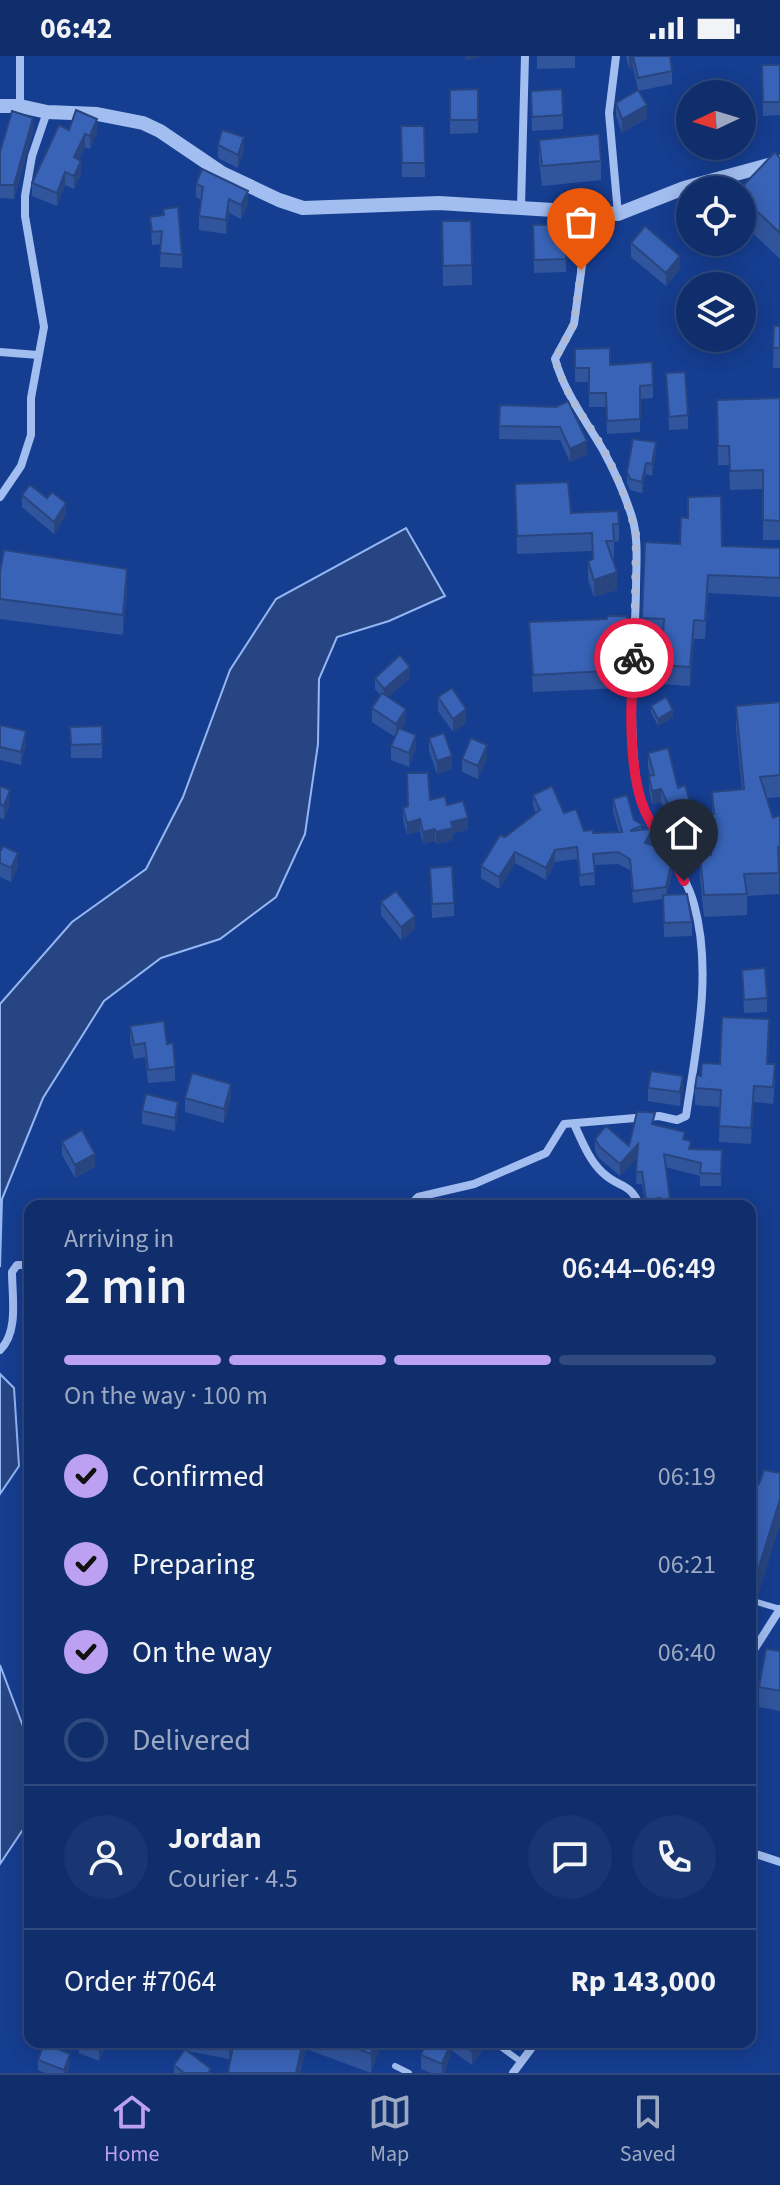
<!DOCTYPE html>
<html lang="en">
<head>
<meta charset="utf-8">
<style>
	:root { --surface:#102e6c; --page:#193672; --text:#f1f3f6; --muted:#9ca8c2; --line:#304a7f; --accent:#bca0f2 }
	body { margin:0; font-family:"Source Sans 3",sans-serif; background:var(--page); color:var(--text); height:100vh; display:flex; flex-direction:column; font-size:30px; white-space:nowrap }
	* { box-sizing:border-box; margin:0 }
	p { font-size:26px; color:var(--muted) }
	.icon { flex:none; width:44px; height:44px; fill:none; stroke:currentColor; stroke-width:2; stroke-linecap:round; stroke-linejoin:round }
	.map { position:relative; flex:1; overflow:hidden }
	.sheet { position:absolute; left:24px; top:1144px; width:732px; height:848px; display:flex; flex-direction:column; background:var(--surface); border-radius:16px; box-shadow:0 4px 20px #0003,0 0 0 2px var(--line) }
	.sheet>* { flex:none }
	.needle { width:52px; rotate:266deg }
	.tools { position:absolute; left:676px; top:24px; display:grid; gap:16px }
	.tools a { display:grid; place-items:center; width:80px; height:80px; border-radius:50%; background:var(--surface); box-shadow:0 4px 20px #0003,0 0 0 2px var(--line); font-size:40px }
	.pin { position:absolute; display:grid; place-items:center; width:68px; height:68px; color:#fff; margin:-82px -34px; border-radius:50% 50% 50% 0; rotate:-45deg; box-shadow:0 0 8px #0007 }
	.pin .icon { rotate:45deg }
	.courier { position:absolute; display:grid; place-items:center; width:80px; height:80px; margin:-40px; border:6px solid #e11d48; border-radius:50%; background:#fff; color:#222; box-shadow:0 2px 10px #0007 }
	.head em { font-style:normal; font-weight:600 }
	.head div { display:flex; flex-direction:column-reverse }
	.head { display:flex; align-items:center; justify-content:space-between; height:136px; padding:0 40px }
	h1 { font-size:52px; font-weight:600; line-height:60px }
	.bar { display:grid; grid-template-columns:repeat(4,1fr); gap:12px 8px; align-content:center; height:96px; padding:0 40px }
	.bar i { height:10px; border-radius:6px; background:var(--line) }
	.bar .active { background:var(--accent) }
	.bar p { grid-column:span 4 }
	.line { display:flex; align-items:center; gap:20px; padding:0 40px; border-top:2px solid var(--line) }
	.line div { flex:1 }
	.round { display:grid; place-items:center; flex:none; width:84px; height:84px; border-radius:42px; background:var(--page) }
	ol { padding:0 40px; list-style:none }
	li { display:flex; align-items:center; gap:24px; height:88px }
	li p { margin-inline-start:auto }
	li .icon { padding:8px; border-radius:50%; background:var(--accent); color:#111; stroke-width:4 }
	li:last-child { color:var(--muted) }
	li i { width:44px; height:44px; border:4px solid var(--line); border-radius:50% }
	.status { display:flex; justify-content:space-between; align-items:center; height:56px; padding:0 40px; background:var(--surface); direction:ltr }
	.status svg { height:22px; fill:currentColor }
	.tabs { display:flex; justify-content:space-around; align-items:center; height:112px; border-top:2px solid var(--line); background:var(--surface); font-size:22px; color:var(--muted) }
	.tabs a { display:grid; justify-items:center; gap:4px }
	.tabs .active { color:var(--accent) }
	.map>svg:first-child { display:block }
	.water { fill:#274583; stroke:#94b6f3; stroke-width:2 }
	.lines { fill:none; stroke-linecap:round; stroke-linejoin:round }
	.service { stroke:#a2bdf0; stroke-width:6 }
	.minor { stroke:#a2bdf0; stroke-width:8 }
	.tertiary { stroke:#a2bdf0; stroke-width:14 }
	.wall { fill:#31559d }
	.shaded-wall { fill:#284580 }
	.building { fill:#3963b7; stroke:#284580; stroke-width:2 }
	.done { stroke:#adbbd8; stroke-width:8; stroke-dasharray:0 14.4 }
	.route { stroke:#e11d48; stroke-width:10 }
</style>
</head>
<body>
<div class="status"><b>06:42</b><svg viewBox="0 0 49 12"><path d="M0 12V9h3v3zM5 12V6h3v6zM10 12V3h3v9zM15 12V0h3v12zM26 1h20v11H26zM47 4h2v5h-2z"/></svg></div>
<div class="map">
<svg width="780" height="2017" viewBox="0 0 780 2017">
	<rect width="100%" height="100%" fill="#153d90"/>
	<g class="water">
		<polygon points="406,472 445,540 389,565 337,581 319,623 318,688 305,778 276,841 220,883 161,902 104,945 43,1042 2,1143 0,1211 0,948 72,866 146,813 183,741 230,614 276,543"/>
		<polygon points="0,1318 14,1332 19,1410 0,1438"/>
		<polygon points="0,1609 30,1689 30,1763 0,1808"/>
	</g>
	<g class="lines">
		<g class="service">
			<polyline points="750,1544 780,1553"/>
			<polyline points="494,1986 520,2005"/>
			<polyline points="395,2010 409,2017"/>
		</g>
		<g class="minor">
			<polyline points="20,0 20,50"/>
			<polyline points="616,0 609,57 618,158"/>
			<polyline points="521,150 525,0"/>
			<polyline points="0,296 38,299"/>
			<polyline points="0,441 21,410 31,379 31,342 44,271 25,160 25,140 32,100 47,56"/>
			<path d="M574,1068C582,1085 589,1104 603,1117C620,1133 629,1125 640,1150"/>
			<path d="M409,1150L418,1141L474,1128L546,1097L564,1068L659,1060L677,1064L686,1060C696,991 713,917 694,848C682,805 644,772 637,728C627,663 635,598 636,533C636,509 639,484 632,461C625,439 614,414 603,394C585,363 565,338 555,303L574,268L585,187L602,158"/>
			<path d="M0,1294C19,1276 12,1240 12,1216L17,1209H30"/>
			<polyline points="750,1600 780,1553"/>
			<polyline points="750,1796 780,1806"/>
			<polyline points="513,2017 536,1986"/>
		</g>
		<polyline class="tertiary" points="0,50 20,50 47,56 97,58 143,67 160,75 222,117 279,144 303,152 439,147 618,158 684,132 780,106"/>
	</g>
	<g class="wall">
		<polygon points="537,0 575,0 575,12 537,13"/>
		<polygon points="626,0 670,0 672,15 672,28 638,35 647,62 622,77 616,60 616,47 638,34 633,12 629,13"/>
		<polygon points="762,9 780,9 780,59 763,60"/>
		<polygon points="478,33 478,77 450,78 450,34"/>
		<polygon points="531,35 563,59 563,73 532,75"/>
		<polygon points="690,59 690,90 720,90 718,97 684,90 684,77"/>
		<polygon points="401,70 424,70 425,121 402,121"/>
		<polygon points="69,74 97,76 90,93 85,91 79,104 81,118 74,133 65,129 57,150 32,140 32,127"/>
		<polygon points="33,76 14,143 0,142 0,96"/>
		<polygon points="539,84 601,105 601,124 542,130 539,104"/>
		<polygon points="218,89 244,94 238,112 218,102"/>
		<polygon points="780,102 780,203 742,167 742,134"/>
		<polygon points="196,128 248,149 241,163 229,157 226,178 199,174 199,160 201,144 196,141"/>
		<polygon points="690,157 690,177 688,176 688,163"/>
		<polygon points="150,161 182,199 182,212 160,211 161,188 152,189"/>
		<polygon points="442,165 471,165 472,229 443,230"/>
		<polygon points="565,168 566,216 534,217 533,169"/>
		<polygon points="713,186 728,186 726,191"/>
		<polygon points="631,187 680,213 666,230 631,201"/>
		<polygon points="774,270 780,270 780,312 773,312"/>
		<polygon points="575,293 653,329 653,342 640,343 640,376 607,378 606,351 589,351 589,326 575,326"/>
		<polygon points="666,317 688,359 688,373 669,374"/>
		<polygon points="780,342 780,484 763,484 763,433 730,434 729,409 718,409 717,344"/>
		<polygon points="500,349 556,351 587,398 570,406 560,384 499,383"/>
		<polygon points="656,397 652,420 646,418 642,437 630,434 627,427 627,416"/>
		<polygon points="515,428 571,457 619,468 619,485 614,486 614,502 612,503 617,534 594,541 588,523 588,505 592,504 592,495 517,498"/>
		<polygon points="22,439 66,459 54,478 22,451"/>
		<polygon points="722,490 780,492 780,541 708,537 705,583 694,583 690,630 661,628 663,581 642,580 642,562"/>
		<polygon points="0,516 127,533 123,579 0,563"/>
		<polygon points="529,566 627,578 625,632 533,636"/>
		<polygon points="375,622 410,622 388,641 406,667 402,673 416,692 409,711 391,704 391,690 395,681 372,666 372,652 380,639 375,633"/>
		<polygon points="438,641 466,667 453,676 438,655"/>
		<polygon points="780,646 780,741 767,742 773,762 780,759 779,838 747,840 747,859 704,861 700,821 700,800 710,799 709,758 712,758 712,736 742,734 736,672 736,650"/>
		<polygon points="651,650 673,661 658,670 651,656"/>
		<polygon points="0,669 26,688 21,709 0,704"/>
		<polygon points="102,670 102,702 71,702 70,671"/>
		<polygon points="429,682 452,713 437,718 429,695"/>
		<polygon points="648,697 678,732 690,759 670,766 661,746 652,748 649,733 649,720 650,719 648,711"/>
		<polygon points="462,703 487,703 478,723 462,716"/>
		<polygon points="0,730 10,748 4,763 0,762"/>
		<polygon points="533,739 564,757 584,775 593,777 619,776 613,755 613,743 643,774 652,785 650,789 672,816 667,839 692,866 692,880 664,881 663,843 633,847 630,814 618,808 594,809 595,829 580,830 577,803 555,806 546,824 515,807 499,833 481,822 481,810 505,781 536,757 533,750"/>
		<polygon points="430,744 447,749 468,774 453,777 453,784 436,788 435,785 423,788 420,775 407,779 403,764 403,752"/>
		<polygon points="0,794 18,811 11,826 0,821"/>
		<polygon points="430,812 454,847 454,860 432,862"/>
		<polygon points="381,846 415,873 401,884 381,859"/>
		<polygon points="742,914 767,942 767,956 744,957"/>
		<polygon points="130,970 175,1011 175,1025 148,1027 145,1001 134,1003 130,984"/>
		<polygon points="769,980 768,1008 775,1024 773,1048 754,1046 751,1088 719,1086 720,1051 695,1049 695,1032 701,1020"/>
		<polygon points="648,1032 683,1033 680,1050 648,1045"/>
		<polygon points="231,1041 224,1067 185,1056 185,1042"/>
		<polygon points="142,1055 178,1059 175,1075 142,1068"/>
		<polygon points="655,1068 685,1083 691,1093 722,1094 721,1130 700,1130 700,1120 665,1111 671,1150 645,1150 642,1128 636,1128 637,1102 620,1120 599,1102 595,1095 595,1083 629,1090"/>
		<polygon points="62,1086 95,1111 75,1122 62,1099"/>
		<polygon points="750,1425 759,1428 758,1540 750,1538"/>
		<polygon points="780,1595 780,1655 759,1651 759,1631"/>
		<polygon points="79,1986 108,1986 99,2005 79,1997"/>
		<polygon points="169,1986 382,1986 371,2017 306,1993 300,2017 228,2017 232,1999 229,2003 187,1995 211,2017 174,2017 174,2009 185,1994 169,1991"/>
		<polygon points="426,1986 483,1986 483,1993 472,2009 451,1994 451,1998 444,2017 431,2017 421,2013 421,1999"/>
		<polygon points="38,2004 70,2008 67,2017 45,2017 38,2014"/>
	</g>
	<g class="shaded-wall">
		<polygon points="465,0 485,0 465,5"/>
		<polygon points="629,0 633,0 633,12 629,13"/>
		<polygon points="647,49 647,62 622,77 622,63"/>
		<polygon points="33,62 33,76 14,143 14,129"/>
		<polygon points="97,63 97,76 90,93 90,80"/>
		<polygon points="85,78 85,91 74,115 74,101"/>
		<polygon points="244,81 244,94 238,112 238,99"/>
		<polygon points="81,105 81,118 74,133 74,120"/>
		<polygon points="65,116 65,129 57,150 57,137"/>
		<polygon points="248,135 248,149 241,163 241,149"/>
		<polygon points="229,143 229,157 226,178 226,164"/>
		<polygon points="680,200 680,213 666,230 666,217"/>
		<polygon points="587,385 587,398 570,406 570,393"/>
		<polygon points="656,386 656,397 652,420 652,408"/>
		<polygon points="646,407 646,418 642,437 642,426"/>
		<polygon points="66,447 66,459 54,478 54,466"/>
		<polygon points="127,513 127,533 123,579 123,559"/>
		<polygon points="617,516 617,534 594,541 594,524"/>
		<polygon points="694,564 694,583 690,630 690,611"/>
		<polygon points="410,611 410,622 384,645 384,633"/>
		<polygon points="406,653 406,667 396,682 396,668"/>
		<polygon points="466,653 466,667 453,676 453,663"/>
		<polygon points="673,654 673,661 658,670 658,663"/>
		<polygon points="26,675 26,688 21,709 21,696"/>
		<polygon points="416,679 416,692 409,711 409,697"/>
		<polygon points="487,689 487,703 478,723 478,710"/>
		<polygon points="452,700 452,713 437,718 437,705"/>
		<polygon points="661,733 661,746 652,748 652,735"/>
		<polygon points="10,734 10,748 4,763 4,750"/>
		<polygon points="690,746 690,759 670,766 670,753"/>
		<polygon points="468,762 468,774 453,777 453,784 436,788 436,776 451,766"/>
		<polygon points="420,763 420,775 407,779 407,767"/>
		<polygon points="435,773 435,785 423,788 423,776"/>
		<polygon points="652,773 652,785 645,799 645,787"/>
		<polygon points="555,794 555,806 546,824 546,812"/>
		<polygon points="515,796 515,807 499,833 499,821"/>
		<polygon points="18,797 18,811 11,826 11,812"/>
		<polygon points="672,804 672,816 666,843 666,831"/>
		<polygon points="415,860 415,873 401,884 401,871"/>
		<polygon points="683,1020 683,1033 680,1050 680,1036"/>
		<polygon points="231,1028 231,1041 224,1067 224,1053"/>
		<polygon points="754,1030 754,1046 751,1088 751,1072"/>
		<polygon points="178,1046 178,1059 175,1075 175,1062"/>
		<polygon points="638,1088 638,1101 620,1120 620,1108"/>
		<polygon points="95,1098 95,1111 75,1122 75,1109"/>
		<polygon points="780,1443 780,1469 758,1540 758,1514"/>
		<polygon points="99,1986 108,1986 99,2005"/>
		<polygon points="229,1986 238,1986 238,1991 229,2003"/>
		<polygon points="303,1986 306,1986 306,1993 300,2017 296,2017"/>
		<polygon points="375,1986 382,1986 371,2017 371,1998"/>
		<polygon points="451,1986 451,1998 444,2017 442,2017 442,2008"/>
		<polygon points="479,1986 483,1986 483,1993 472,2009 472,1996"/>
		<polygon points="70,1998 70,2008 67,2017 64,2017 64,2014"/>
	</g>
	<g class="building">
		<polygon points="633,0 670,0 672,15 638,22"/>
		<polygon points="762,9 780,9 780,46 763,46"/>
		<polygon points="478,33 478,64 450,64 450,34"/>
		<polygon points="562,33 563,59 532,61 531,35"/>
		<polygon points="638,34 647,49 622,63 616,47"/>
		<polygon points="76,54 97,63 90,80 85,78 74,101 81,105 74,120 65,116 57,137 32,127 59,69 69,74"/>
		<polygon points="12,55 33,62 14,129 0,129 0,96"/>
		<polygon points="688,59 690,59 690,78 684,77"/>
		<polygon points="401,70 424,70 425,107 402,107"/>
		<polygon points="222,74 244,81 238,99 218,89"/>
		<polygon points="599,78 601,105 542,110 539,84"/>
		<polygon points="775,96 780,102 780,177 742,141 742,134 739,134"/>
		<polygon points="202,113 248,135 241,149 229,143 226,164 199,160 203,131 196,128"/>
		<polygon points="178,151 182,199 160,197 162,175 152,176 150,161 164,159 163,153"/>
		<polygon points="442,165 471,165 472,209 443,210"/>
		<polygon points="565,168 566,203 534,204 533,169"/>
		<polygon points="645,170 680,200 666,217 631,187"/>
		<polygon points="774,270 780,270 780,292 773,292"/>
		<polygon points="610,292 610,309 652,306 653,329 640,330 640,363 607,365 606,337 589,337 589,312 575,312 575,293"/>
		<polygon points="685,316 688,359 669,361 666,317"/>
		<polygon points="780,342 780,465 763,464 763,414 730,415 729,390 718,390 717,344"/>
		<polygon points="568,345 587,385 570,393 560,371 499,370 500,349 556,351"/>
		<polygon points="633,383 656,386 652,408 646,407 642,426 630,423 627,416"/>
		<polygon points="568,426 571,457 618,455 619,468 613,468 614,485 606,485 617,516 594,524 588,505 593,503 592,477 517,480 515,428"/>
		<polygon points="30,429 47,442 52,436 66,447 54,466 22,439"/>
		<polygon points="721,440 722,490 780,492 780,522 708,519 705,565 694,564 690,611 661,609 664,563 642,562 645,486 680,488 681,461 688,462 688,441"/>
		<polygon points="4,494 127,513 123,559 0,543 0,516"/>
		<polygon points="607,560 627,560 625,614 533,619 529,566 607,563"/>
		<polygon points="400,599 410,611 384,633 375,622"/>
		<polygon points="452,632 466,653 453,663 438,641"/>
		<polygon points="382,637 406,653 396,668 372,652"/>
		<polygon points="666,641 673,654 658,663 651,650"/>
		<polygon points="780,646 780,719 760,721 773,762 780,759 780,791 778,791 779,817 744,818 747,838 704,839 700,800 711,799 709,758 714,758 712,736 744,733 736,650"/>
		<polygon points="0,669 26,675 21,696 0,691"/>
		<polygon points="102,670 102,688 71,689 70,671"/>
		<polygon points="399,672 416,679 409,697 391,690"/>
		<polygon points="444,677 452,700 437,705 429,682"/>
		<polygon points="471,682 487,689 478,710 462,703"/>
		<polygon points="668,692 678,732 685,729 690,746 670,753 661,733 652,735 649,720 654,719 648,697"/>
		<polygon points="407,717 428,717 430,744 445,740 447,749 463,745 468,762 451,766 453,772 436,776 435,773 423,776 420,763 407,767 403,752 408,750"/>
		<polygon points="0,730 10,734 4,750 0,748"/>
		<polygon points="552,730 564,757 576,753 584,775 593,774 593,777 622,776 613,743 627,739 634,764 643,769 630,775 652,773 645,787 665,792 672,804 666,831 633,835 630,803 618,796 593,798 595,817 580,819 577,791 555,794 546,812 515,796 499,821 481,810 500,779 505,781 540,754 533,739"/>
		<polygon points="3,790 18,797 11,812 0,807 0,794 1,794"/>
		<polygon points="452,810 454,847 432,848 430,812"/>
		<polygon points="396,835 415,860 401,871 381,846"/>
		<polygon points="687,838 692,866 664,867 663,839"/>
		<polygon points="765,912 767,942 744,944 742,914"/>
		<polygon points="722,961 769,963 767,1008 775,1008 773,1031 754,1030 751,1072 719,1070 721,1034 695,1032 697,1019 701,1020 702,1007 720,1008"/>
		<polygon points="164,965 167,988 173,987 175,1011 148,1014 145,987 134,989 130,970"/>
		<polygon points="651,1015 683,1020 680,1036 648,1032"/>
		<polygon points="192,1017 231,1028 224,1053 185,1042"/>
		<polygon points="146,1038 178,1046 175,1062 142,1055"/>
		<polygon points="637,1056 648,1056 655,1057 652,1068 685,1076 683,1083 691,1085 689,1093 722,1094 721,1118 700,1117 701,1107 664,1098 671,1150 658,1150 660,1142 646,1144 642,1116 636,1116 638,1088 620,1108 599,1090 595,1083 606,1070 629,1090"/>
		<polygon points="82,1074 95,1098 75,1109 62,1086"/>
		<rect x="608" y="1143" width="21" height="7"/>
		<polygon points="764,1414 780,1417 780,1443 758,1514 750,1512 750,1425 759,1428"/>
		<polygon points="766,1593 780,1595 780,1635 759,1631"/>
		<polygon points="234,1986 303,1986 296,2017 228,2017"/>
		<polygon points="339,1986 375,1986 371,1998"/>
		<polygon points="426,1986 451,1986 442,2008 421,1999"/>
		<polygon points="458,1986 479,1986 472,1996"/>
		<polygon points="44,1987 70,1998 64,2014 38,2004"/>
		<polygon points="185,1993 211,2013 208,2017 184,2017 174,2009"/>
	</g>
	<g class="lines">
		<path class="done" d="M581,214L574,268L555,303C566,342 586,362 605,396C618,421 629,450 636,478L634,602"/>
		<path class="route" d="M634,602C630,643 628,717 645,755C656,779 674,800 684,825"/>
	</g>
</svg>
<div class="tools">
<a><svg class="needle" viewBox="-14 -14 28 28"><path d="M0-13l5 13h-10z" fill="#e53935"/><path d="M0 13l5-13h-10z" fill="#9ca8c2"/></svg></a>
<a><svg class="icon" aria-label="locate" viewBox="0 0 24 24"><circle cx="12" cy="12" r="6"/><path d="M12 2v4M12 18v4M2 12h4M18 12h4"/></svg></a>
<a><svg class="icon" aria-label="layers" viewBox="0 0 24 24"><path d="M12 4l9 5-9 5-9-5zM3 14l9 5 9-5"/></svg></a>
</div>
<div class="pin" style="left:581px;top:214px;background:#ea580c"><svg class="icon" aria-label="bag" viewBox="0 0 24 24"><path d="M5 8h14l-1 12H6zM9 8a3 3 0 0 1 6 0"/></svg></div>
<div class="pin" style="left:684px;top:825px;background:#1f2937"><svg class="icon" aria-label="home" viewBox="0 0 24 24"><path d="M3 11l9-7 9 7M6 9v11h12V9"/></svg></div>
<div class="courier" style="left:634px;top:602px"><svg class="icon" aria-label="bike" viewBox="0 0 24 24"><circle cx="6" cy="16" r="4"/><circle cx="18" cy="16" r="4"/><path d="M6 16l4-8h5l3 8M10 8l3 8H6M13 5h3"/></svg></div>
<section class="sheet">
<div class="head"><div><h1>2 min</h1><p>Arriving in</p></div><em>06:44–06:49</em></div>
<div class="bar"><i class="active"></i><i class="active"></i><i class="active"></i><i></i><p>On the way · 100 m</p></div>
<ol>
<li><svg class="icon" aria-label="check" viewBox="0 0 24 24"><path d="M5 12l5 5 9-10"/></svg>Confirmed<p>06:19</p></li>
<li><svg class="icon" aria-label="check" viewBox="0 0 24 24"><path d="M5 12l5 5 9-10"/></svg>Preparing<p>06:21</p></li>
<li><svg class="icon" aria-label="check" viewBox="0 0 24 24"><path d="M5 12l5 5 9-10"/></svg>On the way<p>06:40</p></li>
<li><i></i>Delivered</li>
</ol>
<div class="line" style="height:144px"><a class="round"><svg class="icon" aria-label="person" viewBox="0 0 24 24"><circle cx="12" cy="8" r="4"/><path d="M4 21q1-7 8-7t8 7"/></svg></a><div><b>Jordan</b><p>Courier · 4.5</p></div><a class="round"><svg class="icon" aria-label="chat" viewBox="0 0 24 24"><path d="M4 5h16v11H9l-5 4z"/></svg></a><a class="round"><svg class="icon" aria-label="phone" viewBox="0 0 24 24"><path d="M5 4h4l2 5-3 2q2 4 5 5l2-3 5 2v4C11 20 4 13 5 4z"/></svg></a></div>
<div class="line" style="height:104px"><div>Order #7064</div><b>Rp 143,000</b></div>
</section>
</div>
<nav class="tabs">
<a class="active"><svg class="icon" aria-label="home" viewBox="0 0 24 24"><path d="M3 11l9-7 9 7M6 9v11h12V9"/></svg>Home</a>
<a><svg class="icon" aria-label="map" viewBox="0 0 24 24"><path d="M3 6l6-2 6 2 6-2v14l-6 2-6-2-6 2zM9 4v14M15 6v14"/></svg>Map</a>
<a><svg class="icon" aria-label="saved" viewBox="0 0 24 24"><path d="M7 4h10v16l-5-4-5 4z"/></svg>Saved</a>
</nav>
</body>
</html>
